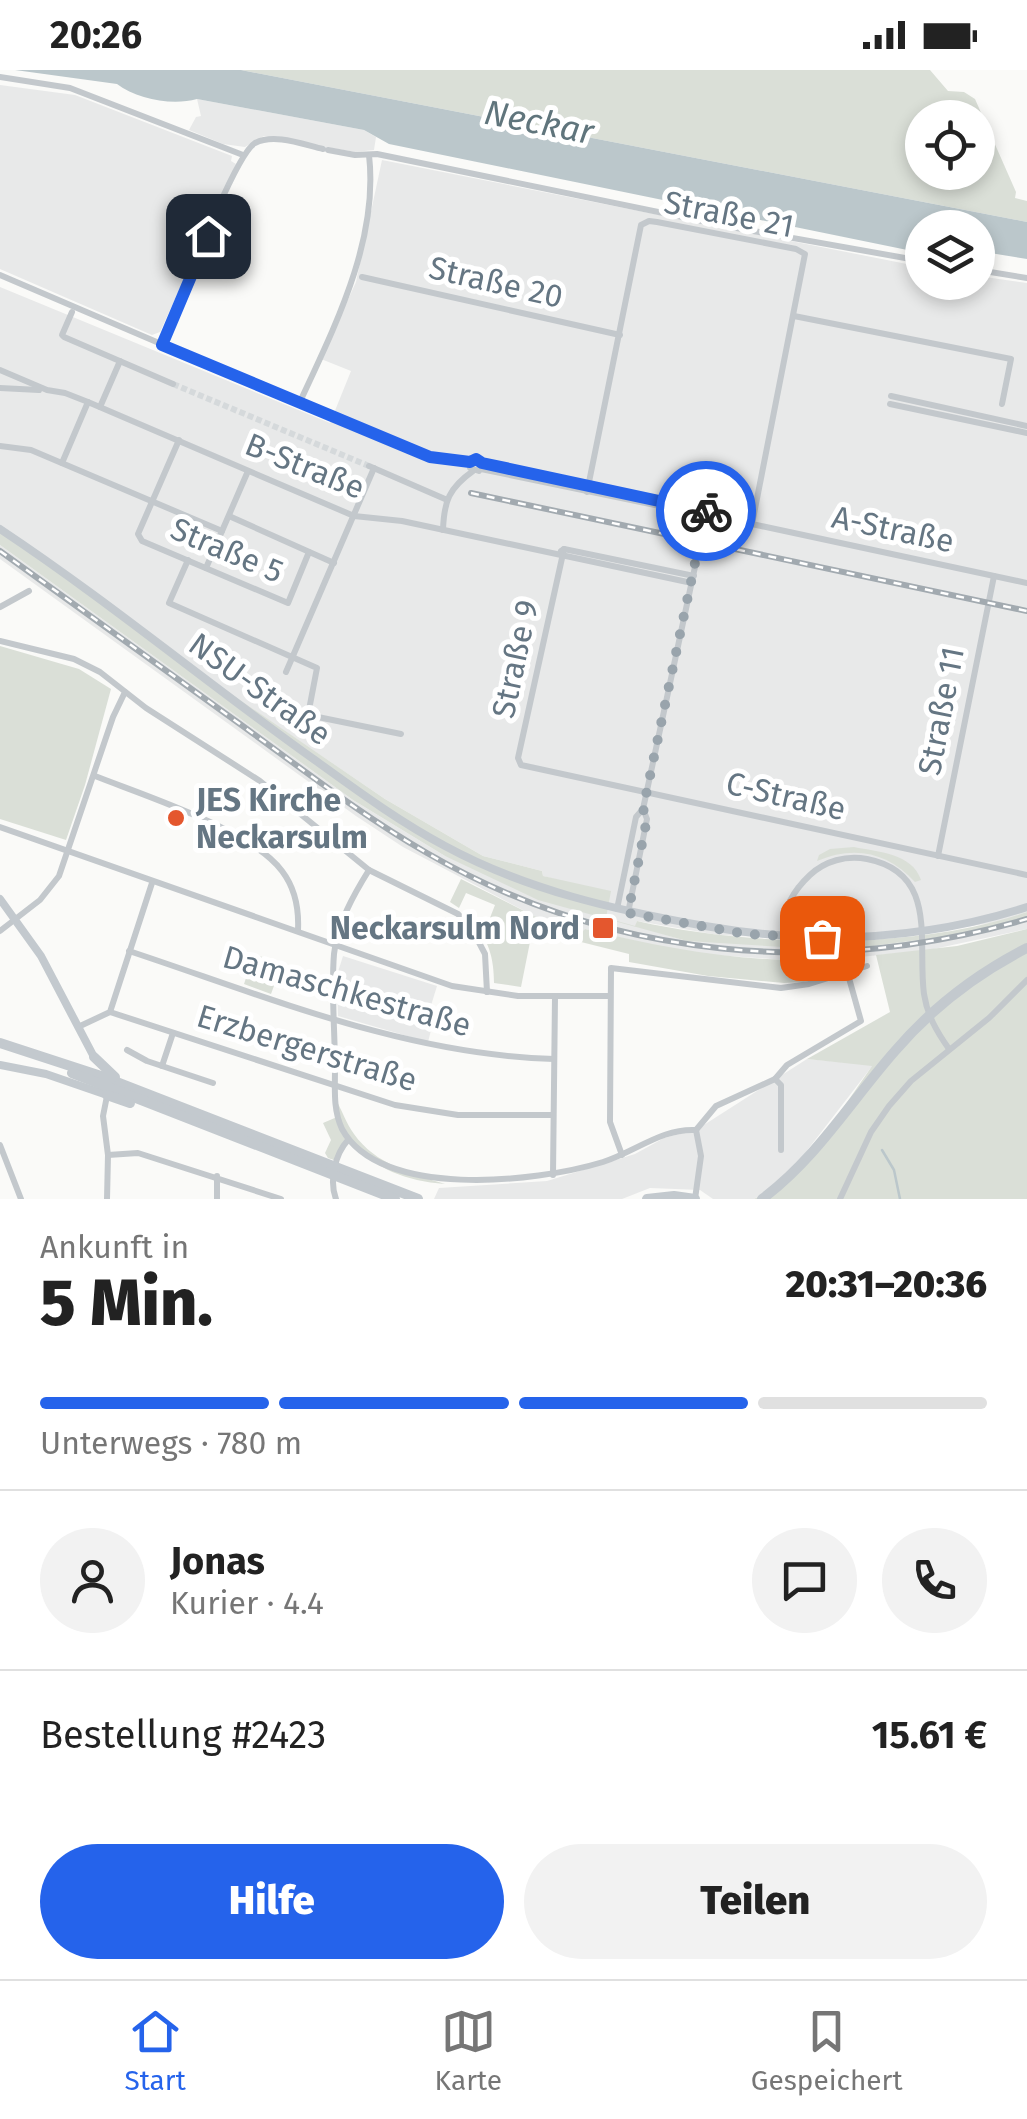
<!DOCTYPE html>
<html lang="de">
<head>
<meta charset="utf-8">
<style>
	:root { --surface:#fff; --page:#f2f2f2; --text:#222; --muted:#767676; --line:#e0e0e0; --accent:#2563eb }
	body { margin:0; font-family:"Fira Sans",sans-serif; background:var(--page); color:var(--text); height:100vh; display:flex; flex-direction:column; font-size:38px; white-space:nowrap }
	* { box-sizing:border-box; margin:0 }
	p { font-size:32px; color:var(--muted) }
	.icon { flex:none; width:55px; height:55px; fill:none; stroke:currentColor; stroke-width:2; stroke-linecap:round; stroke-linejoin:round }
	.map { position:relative; height:1129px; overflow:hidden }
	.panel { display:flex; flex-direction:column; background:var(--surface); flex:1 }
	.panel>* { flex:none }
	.buttons { position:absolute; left:905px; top:30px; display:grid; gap:20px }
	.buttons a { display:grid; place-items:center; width:90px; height:90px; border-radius:50%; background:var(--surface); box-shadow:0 5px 15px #0003; font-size:50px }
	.pin { position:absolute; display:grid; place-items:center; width:85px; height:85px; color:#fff; margin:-42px; border-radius:20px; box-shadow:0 5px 15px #0006 }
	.courier { position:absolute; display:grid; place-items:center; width:100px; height:100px; margin:-50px; border:8px solid #2563eb; border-radius:50%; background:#fff; color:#222; box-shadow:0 2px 12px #0007 }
	.head em { font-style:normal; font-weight:800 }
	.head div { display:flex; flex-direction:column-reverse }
	.head { display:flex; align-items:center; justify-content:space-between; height:170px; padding:0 40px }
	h1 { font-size:65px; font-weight:800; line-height:75px }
	.bar { display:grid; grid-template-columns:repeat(4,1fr); gap:15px 10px; align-content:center; height:120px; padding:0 40px }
	.bar i { height:12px; border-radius:8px; background:var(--line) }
	.bar .current { background:var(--accent) }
	.bar p { grid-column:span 4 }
	.line { display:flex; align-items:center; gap:25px; padding:0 40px; border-top:2px solid var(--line) }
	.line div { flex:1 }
	.round { display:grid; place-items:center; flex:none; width:105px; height:105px; border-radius:52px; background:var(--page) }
	.button { display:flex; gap:20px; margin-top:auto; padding:20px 40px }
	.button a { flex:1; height:115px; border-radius:60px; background:var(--accent); color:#fff; font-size:40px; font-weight:800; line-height:115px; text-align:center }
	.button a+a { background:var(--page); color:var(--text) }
	.status { display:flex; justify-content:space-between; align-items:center; height:70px; padding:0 50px; background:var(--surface); direction:ltr }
	.status svg { height:28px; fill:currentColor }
	.dock { display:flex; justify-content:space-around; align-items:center; height:140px; border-top:2px solid var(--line); background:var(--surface); font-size:28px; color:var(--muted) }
	.dock a { display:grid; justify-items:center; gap:5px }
	.dock .current { color:var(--accent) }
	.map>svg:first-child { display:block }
	.built { fill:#e8e9e9 }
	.green { fill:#dadfd7; fill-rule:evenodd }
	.water { fill:#bbc7cb }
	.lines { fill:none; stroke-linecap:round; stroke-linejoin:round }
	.stream { stroke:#bbc7cb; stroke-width:2.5 }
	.minor-tunnel { stroke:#d5d9db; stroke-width:6; stroke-dasharray:6 3; stroke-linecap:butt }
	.minor { stroke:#c3c8cc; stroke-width:6 }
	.major { stroke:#c3c9ce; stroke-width:8 }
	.highway { stroke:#c3c9ce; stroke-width:10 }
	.rail-casing { stroke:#a2aab0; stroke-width:6 }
	.rail { stroke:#fff; stroke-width:2.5; stroke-dasharray:8; stroke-linecap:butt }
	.done { stroke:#99a4ac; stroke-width:10; stroke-dasharray:0 18 }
	.route { stroke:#2563eb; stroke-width:12 }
	.poi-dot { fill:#e4572e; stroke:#fff; stroke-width:4 }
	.labels { text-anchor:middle; stroke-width:10; stroke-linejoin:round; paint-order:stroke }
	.street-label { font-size:32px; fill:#657683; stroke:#fff }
	.poi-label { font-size:32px; font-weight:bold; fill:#657683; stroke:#fff; text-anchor:start }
	.water-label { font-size:35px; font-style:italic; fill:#60757c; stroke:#fff }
</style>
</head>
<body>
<div class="status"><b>20:26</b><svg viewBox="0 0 49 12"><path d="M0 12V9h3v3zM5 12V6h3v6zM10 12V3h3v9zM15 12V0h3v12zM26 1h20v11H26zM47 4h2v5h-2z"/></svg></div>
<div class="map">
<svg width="1027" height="1129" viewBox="0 0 1027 1129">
	<rect width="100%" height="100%" fill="#fafaf8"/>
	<g class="built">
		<polygon points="0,15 75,25 232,86 231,91 236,94 160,262 152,265 0,199"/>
		<polygon points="197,29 364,60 376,67 374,80 355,82 264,66 245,77 223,74 189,60 196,47 201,46"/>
		<polygon points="382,90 922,197 922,212 978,212 978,206 1027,213 1027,842 1003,851 946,860 825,870 718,865 637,851 636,856 687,871 865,877 955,865 1027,847 1027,859 929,880 850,888 785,890 686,883 585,859 583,862 534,846 403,777 356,746 0,489 0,475 353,730 445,786 557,810 543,806 542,801 483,786 385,729 154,572 0,457 0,217 330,353 351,301 321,289 356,212"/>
		<polygon points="343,886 437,916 429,942 435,945 428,972 338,946 337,905"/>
		<polygon points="807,989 873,995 802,1087 777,1114 754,1129 713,1129 700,1120 650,1118 622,1129 434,1129 439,1118 547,1111 635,1084 664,1068 696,1060"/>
	</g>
	<g class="green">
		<path d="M241,0H930L948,21L964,22L975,29L1016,122L1015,128L1027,131V152ZM922,48H978V102H922Z"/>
		<path d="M0,457L155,572L385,729L483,786L542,801L543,806L611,821L606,848L635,856L637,851C752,877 915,881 1027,842V847L956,865L865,877L799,878L687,871L538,830L445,786L353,730L0,475Z"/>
		<polygon points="0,576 79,599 111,619 85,715 66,770 0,749"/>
		<path d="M854,777C878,782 912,783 921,810L915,812C888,782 854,775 817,791L819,785L830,779Z"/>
		<path d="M461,809L534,846L582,862L585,859C677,881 764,897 860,887L861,894L804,912L784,913L708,906L629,892V884L541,862L530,872L521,917L494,913C494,889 489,868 471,852L486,858L495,835L466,823L459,838L450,832Z"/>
		<path d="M1027,859V1129H754C799,1105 843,1038 872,996L807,989L890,942L876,885L957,876Z"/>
		<polygon points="254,884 282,894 271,924 244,914"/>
		<path d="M335,1028C342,1040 346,1053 354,1064C375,1094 412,1104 445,1114C405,1111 377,1099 348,1071L337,1091L328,1088L325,1083L331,1070L323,1053L337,1047Z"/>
	</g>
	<path class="water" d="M15,0H241L1027,152V189L978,181V158H922V183L389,74L364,60L197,29C172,36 137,29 117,14Z"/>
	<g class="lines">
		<polyline class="stream" points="882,1080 894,1100 900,1129"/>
		<polyline class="minor-tunnel" points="173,314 369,396"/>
		<g class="minor">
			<polyline points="0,7 70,18 243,85"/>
			<polyline points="328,80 355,85 377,84 731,157 922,191"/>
			<polyline points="978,200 1027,208"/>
			<polyline points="0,205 400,376 430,387 470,392"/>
			<polyline points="362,207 620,265"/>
			<polyline points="72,242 62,265 64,267 173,314"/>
			<polyline points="794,246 1011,289 1002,334"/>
			<path d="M162,275C176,242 233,86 255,73C274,63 302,74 323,79"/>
			<polyline points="0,300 47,320 65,323 88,332 354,446 402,451 692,513"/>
			<polyline points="0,318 39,320"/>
			<polyline points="891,326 1027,356"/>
			<path d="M299,334C334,258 379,171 369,85"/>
			<polyline points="890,334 1027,363"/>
			<polyline points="100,337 120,291"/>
			<polyline points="179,370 138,464 142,471 288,533 309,482"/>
			<polyline points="0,376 31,380 222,461"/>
			<polyline points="62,393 88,332"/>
			<polyline points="482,393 479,401 470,398 470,392 476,389 482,393 713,443 752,454 1027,513"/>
			<polyline points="369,396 445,429"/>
			<polyline points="481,399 732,451"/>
			<polyline points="587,422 641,155 649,151 657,152 796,179 805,184 752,454"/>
			<polyline points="229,446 334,493"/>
			<path d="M443,460C444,431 449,418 473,401"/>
			<polyline points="564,479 518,688 521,695 1027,805"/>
			<polyline points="561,481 564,479 694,506"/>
			<polyline points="188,490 169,533 317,598 308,645 401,664"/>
			<polyline points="206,498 248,401"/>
			<polyline points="0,537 29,521"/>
			<polyline points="0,571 74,589 100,602 146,638 260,711 369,800 458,844 474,863 485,884 487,922"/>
			<polyline points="286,602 374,398"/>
			<path d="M95,706C143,725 252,760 282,801C295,818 299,839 298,860"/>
			<polyline points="0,757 452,916 518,926 610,926"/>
			<polyline points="938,786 994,506"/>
			<path d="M369,800C354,824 337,854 334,884C331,921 335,961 335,999C335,1019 333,1040 342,1059C380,1129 534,1113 603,1092C635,1082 662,1058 696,1060"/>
			<polyline points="617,839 636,747 643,739 707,441"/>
			<polyline points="628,843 647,749 643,739"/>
			<polyline points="794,847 808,860 846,864"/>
			<polyline points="0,861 40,830 59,806 113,647 125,622"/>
			<path d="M792,866L784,859C783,838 795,819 810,805C825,791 846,785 867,789C939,803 917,873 924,924C927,945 937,962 949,979"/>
			<path d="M129,881C268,927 406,985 554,989"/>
			<polyline points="110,942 395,1035 458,1045 553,1045"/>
			<polyline points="78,957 110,942 152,813"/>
			<polyline points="127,980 147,991 213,1013"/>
			<polyline points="162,996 173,963"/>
			<polyline points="775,1009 787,995 861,951 847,901"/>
			<polyline points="107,1026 103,1046 108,1085 107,1129"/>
			<polyline points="696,1060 716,1036 775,1009 781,1015 781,1080"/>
			<polyline points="0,1075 21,1129"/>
			<polyline points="108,1085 138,1083 281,1129"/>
			<polyline points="622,1085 610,1052 611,898 781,918 809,914 867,896"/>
			<polyline points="553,1105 555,927"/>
			<polyline points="217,1129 217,1106"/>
			<path d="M336,1129C329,1111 335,1084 348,1070"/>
			<polyline points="695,1129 701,1086 696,1060"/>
			<polyline points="840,1129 871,1062 889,1036 911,1011 989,948 1027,910"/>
		</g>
		<g class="major">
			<path d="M0,459C107,530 207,613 312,688C355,719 398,751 445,776C526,820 615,840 705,856C814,875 921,871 1027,837"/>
			<polyline points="0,829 41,886 94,987"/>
			<polyline points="0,995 46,1004 107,1025"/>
		</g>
		<g class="highway">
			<polyline points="0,973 101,1006 418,1129"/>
			<polyline points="94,987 115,1007"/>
			<polyline points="72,1003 395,1129"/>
			<polyline points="107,1025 130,1033"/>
			<polyline points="647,1129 674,1126 695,1129"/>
			<path d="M762,1129C816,1089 851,1031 895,981C931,939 978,903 1027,878"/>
		</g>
		<defs>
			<g id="rail">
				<polyline points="471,423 1027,541"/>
				<path d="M0,481C80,538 160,596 240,654C301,698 361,745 427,783C612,890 823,908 1027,849"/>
			</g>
		</defs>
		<use href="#rail" class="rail-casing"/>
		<use href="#rail" class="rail"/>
	</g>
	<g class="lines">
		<polyline class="done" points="706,441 643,739 647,749 628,843 746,864 822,868"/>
		<polyline class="route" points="208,166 162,275 430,387 470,392 476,389 482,393 706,441"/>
	</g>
	<g class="poi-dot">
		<circle cx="176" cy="748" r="10"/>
		<rect x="591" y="846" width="24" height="24" rx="5"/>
	</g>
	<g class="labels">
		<g class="street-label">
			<text transform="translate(729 144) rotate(11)" y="11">Straße 21</text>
			<text transform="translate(496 212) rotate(13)" y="11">Straße 20</text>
			<text transform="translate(305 396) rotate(22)" y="11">B-Straße</text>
			<text transform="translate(893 459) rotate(12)" y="11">A-Straße</text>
			<text transform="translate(227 480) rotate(23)" y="11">Straße 5</text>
			<text transform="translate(515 589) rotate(-78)" y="11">Straße 9</text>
			<text transform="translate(260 619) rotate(36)" y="11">NSU-Straße</text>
			<text transform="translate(941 641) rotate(-79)" y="11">Straße 11</text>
			<text transform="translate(786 726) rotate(13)" y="11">C-Straße</text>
			<text transform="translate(347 921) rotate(16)" y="11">Damaschkestraße</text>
			<text transform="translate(307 978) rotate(17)" y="11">Erzbergerstraße</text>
		</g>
		<g class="poi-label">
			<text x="196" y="741">JES Kirche<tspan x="196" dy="37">Neckarsulm</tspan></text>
			<text x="580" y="869" text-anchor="end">Neckarsulm Nord</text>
		</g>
		<g class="water-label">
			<text transform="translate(539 52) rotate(11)" y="12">Neckar</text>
		</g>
	</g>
</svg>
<div class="buttons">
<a><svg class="icon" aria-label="locate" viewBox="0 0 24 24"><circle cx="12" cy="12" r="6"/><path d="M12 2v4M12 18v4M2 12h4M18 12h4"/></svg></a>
<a><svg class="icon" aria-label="layers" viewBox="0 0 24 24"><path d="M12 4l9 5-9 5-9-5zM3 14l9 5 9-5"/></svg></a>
</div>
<div class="pin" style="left:822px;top:868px;background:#ea580c"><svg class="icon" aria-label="bag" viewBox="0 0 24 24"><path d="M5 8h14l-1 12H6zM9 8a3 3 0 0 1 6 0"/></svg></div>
<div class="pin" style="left:208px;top:166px;background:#1f2937"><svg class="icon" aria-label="home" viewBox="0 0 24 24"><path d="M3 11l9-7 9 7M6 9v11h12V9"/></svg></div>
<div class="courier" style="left:706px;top:441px"><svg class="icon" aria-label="bike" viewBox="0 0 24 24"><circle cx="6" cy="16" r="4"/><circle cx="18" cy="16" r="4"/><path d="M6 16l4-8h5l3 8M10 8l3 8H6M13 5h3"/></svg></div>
</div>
<section class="panel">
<div class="head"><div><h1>5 Min.</h1><p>Ankunft in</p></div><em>20:31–20:36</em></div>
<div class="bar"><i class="current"></i><i class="current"></i><i class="current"></i><i></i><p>Unterwegs · 780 m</p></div>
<div class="line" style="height:180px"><a class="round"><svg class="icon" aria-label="person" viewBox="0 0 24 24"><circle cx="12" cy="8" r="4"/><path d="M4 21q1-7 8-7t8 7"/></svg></a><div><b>Jonas</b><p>Kurier · 4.4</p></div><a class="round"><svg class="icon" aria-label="chat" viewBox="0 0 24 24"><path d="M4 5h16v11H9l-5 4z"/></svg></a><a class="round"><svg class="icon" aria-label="phone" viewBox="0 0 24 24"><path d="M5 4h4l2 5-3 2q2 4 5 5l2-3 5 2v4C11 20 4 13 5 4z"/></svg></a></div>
<div class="line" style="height:130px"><div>Bestellung #2423</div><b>15.61 €</b></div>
<div class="button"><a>Hilfe</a><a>Teilen</a></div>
</section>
<nav class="dock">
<a class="current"><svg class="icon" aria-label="home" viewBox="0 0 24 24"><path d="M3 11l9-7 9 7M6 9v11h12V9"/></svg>Start</a>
<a><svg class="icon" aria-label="map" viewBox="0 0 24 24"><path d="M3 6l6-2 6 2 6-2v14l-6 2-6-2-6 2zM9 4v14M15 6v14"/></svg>Karte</a>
<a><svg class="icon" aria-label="saved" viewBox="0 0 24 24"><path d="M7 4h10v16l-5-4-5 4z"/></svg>Gespeichert</a>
</nav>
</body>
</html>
